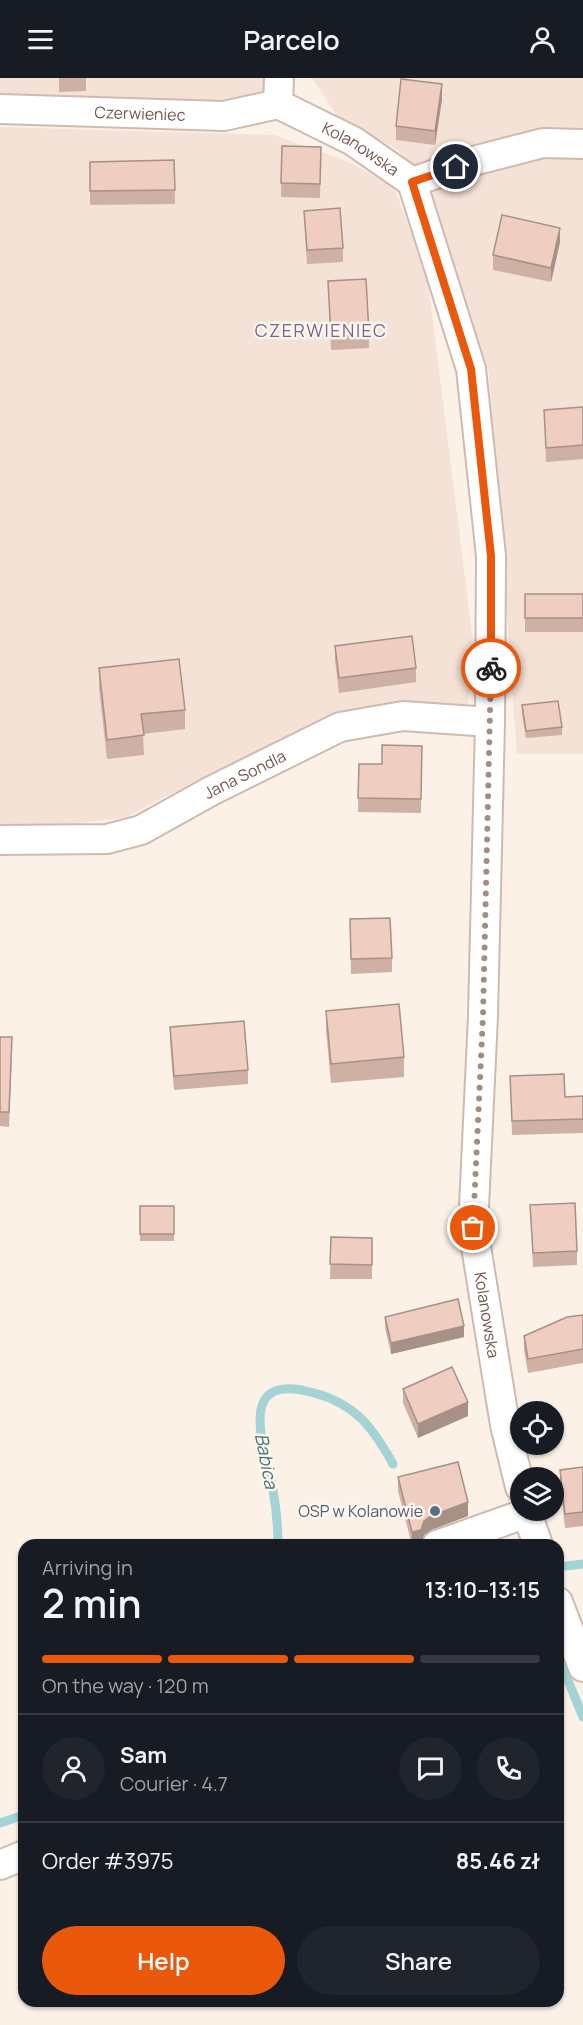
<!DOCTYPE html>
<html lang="en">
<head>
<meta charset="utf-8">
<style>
	:root { --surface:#171b24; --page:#20242c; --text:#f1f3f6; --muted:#9ea1a6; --line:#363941; --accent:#ea580c }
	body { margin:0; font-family:Manrope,sans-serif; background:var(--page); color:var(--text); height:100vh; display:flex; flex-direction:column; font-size:22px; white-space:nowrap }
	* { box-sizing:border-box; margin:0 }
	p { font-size:20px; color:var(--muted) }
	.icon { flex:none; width:33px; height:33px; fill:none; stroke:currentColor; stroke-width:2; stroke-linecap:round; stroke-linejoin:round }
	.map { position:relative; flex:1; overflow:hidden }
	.side { position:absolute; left:18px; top:1461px; width:546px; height:468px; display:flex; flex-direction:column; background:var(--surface); border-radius:18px; box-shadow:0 2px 4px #0004 }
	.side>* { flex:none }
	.fabs { position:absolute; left:510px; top:1323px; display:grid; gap:12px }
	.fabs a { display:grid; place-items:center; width:54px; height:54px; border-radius:50%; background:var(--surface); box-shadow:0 2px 4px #0004; font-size:30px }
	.pin { position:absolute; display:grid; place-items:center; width:51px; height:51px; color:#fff; margin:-26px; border:3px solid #fff; border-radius:50%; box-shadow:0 2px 6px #0007 }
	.courier { position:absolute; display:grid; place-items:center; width:60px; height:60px; margin:-30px; border:4px solid #ea580c; border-radius:50%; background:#fff; color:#222; box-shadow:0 2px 8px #0007 }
	.headline em { font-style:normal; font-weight:600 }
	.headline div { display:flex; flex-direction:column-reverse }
	.headline { display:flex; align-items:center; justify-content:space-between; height:102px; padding:0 24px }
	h1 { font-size:39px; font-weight:600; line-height:45px }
	.bar { display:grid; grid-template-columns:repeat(4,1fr); gap:9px 6px; align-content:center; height:72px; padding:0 24px }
	.bar i { height:8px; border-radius:4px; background:var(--line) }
	.bar .active { background:var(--accent) }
	.bar p { grid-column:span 4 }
	.line { display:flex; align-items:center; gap:15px; padding:0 24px; border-top:2px solid var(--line) }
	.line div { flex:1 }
	.round { display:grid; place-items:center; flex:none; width:63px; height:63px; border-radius:32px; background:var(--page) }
	.cta { display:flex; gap:12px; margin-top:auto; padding:12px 24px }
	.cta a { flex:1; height:69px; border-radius:36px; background:var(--accent); color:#fff; font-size:24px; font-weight:600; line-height:69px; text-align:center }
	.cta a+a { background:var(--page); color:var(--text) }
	header { display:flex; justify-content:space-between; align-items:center; height:78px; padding:0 24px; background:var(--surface); font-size:27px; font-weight:600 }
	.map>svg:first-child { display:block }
	.residential { fill:#f3e2d5 }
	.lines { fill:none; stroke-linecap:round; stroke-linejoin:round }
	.stream { stroke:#a3d3d5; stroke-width:9 }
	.street-casing { stroke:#cfbab0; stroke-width:32 }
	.street { stroke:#fff; stroke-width:28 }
	.wall { fill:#ceb0a5 }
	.shaded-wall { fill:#a79086 }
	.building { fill:#efcdc0; stroke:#a79086; stroke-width:1.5 }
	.done { stroke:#a38c82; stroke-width:6; stroke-dasharray:0 10.8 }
	.route { stroke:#ea580c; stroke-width:8 }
	.service-dot { fill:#5c6f8a; stroke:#fef5ed; stroke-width:2 }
	.labels { text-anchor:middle; stroke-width:5; stroke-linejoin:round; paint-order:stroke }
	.street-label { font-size:16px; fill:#74564c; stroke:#fef5ed }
	.service-label { font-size:16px; fill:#4e5e75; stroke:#fef5ed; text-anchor:end }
	.neighbourhood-label { font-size:18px; letter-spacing:1.5px; fill:#7c6490; stroke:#fef5ed }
	.water-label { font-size:18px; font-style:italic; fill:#417578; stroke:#fef5ed }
</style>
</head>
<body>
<header><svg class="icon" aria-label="menu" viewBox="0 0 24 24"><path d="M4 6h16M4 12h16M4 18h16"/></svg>Parcelo<svg class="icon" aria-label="person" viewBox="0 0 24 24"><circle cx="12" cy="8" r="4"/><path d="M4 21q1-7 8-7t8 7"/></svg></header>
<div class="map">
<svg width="583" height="1947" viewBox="0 0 583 1947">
	<rect width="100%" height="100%" fill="#fbf1e7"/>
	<g class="residential">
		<polygon points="0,0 269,0 269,6 249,28 0,21"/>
		<polygon points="312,0 583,0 583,676 517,676 489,295 431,113 398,72 338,39"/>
		<polygon points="0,49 274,57 344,82 393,107 427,197 475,580 467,629 324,646 210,696 126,739 56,748 0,746"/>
	</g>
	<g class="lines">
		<g class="stream">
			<path d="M278,1467C278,1449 276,1429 273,1412C265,1368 233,1292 314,1315C356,1326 373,1350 393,1386"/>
			<polyline points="566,1488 583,1486"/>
			<polyline points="558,1578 583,1639"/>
			<polyline points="0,1745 24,1737"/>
		</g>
		<defs>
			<g id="street">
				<path id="s1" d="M278,26L353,63L412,104L471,291L491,478L490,644L483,938L473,1150L505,1347L520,1409"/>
				<polyline points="278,26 279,0"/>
				<path id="s2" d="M0,31L224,38L278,26"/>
				<polyline points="412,104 477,82 543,65 583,66"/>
				<path id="s3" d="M0,762L107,761L141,752L211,713L340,649L403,638L490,644"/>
				<polyline points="526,1432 538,1467"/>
				<polyline points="437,1467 527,1435"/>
				<polyline points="558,1524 583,1589"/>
				<polyline points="0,1787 24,1777"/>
			</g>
		</defs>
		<use href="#street" class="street-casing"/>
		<use href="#street" class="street"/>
	</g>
	<g class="wall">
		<polygon points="59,0 86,0 86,13 59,14"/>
		<polygon points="442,21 435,67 396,62 396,48"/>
		<polygon points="282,68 321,69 320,120 281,119"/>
		<polygon points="174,82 175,126 90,127 90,84"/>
		<polygon points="304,133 343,170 343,184 307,186"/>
		<polygon points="560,164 551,204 493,192 493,177"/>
		<polygon points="328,203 369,256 369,270 331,272"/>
		<polygon points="583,329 583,381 546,384 544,332"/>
		<rect x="525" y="516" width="58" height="38"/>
		<polygon points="335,568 416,590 416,604 339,615 335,582"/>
		<polygon points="99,590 185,632 185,651 143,656 144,677 107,681 99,610"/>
		<polygon points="522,627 562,649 562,657 526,660 522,635"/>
		<polygon points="422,668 421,735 358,734 359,686 382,686"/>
		<polygon points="350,841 392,880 392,894 351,896"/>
		<polygon points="326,933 404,979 404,999 331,1005 326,952"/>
		<polygon points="170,949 248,992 248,1006 174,1012 170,963"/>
		<polygon points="0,959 12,973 9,1049 0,1048"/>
		<polygon points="510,998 565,1019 583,1018 583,1055 512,1057"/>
		<polygon points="530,1127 577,1173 577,1187 533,1189"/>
		<rect x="140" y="1128" width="34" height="35"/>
		<polygon points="331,1159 372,1160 372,1201 330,1201"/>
		<polygon points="583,1237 583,1285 528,1295 524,1272 524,1258"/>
		<polygon points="385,1239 464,1259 391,1276 385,1250"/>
		<polygon points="403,1311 468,1338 418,1360 403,1325"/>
		<polygon points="583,1389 583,1448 565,1450 560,1406 560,1392"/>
		<polygon points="398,1399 468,1438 431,1452 424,1457 421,1466 412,1467 398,1413"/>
	</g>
	<g class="shaded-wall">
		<polygon points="442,6 442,21 435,67 435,53"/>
		<polygon points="560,150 560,164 551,204 551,190"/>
		<polygon points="464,1248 464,1259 391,1276 391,1265"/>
		<polygon points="468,1324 468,1338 418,1360 418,1346"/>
		<polygon points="468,1424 468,1438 431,1452 424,1457 421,1466 412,1467 412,1454 424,1443 431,1438"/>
	</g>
	<g class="building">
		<polygon points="401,1 442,6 435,53 396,48"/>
		<polygon points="282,68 321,69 320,106 281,105"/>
		<polygon points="174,82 175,112 90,113 90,84"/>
		<polygon points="340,130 343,170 307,172 304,133"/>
		<polygon points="502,137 560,150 551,190 493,177"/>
		<polygon points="366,201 369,256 331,258 328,203"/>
		<polygon points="583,329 583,367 546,370 544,332"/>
		<rect x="525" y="516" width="58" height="24"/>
		<polygon points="412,558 416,590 339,600 335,568"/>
		<polygon points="179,581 185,632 141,636 144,657 107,662 99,590"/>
		<polygon points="558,623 562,649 526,653 522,627"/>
		<polygon points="382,667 422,668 421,721 358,720 359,686 382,686"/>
		<polygon points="390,840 392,880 351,881 350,841"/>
		<polygon points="399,926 404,979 331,986 326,933"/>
		<polygon points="244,943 248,992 174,998 170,949"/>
		<polygon points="0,959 12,959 9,1034 0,1034"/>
		<polygon points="564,996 565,1019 583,1018 583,1041 512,1043 510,998"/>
		<polygon points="575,1125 577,1173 533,1175 530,1127"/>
		<rect x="140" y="1128" width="34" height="28"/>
		<polygon points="331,1159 372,1160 372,1187 330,1186"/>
		<polygon points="458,1221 464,1248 391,1265 385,1239"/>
		<polygon points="583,1237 583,1271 528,1281 524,1258 567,1239"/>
		<polygon points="452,1289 468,1324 418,1346 403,1311"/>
		<polygon points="458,1384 468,1424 431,1438 424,1443 421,1452 412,1454 398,1399"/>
		<polygon points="583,1389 583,1434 565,1436 560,1392"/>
	</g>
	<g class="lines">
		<polyline class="done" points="473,1150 483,938 491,590"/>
		<polyline class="route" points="456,89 412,104 471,291 491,478 491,590"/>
	</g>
	<circle class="service-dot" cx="435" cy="1433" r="6"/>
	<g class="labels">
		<g class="street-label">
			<text dy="6" stroke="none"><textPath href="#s2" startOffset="140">Czerwieniec</textPath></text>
			<text dy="6" stroke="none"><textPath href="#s1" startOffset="94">Kolanowska</textPath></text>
			<text dy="6" stroke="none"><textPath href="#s3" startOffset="260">Jana Sondla</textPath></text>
			<text dy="6" stroke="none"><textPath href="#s1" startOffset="1300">Kolanowska</textPath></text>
		</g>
		<g class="service-label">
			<text x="423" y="1439">OSP w Kolanowie</text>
		</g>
		<g class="neighbourhood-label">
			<text x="321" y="259">CZERWIENIEC</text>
		</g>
		<g class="water-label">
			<text transform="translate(266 1383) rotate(79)" y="6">Babica</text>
		</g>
	</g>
</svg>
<div class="fabs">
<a><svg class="icon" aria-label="locate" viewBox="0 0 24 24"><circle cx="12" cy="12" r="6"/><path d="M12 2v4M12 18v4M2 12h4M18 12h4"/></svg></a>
<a><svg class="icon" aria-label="layers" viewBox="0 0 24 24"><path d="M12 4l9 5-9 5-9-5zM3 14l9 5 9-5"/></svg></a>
</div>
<div class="pin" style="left:473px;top:1150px;background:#ea580c"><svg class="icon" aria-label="bag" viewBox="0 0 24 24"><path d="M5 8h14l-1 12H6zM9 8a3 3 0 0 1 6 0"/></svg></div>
<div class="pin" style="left:456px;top:89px;background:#1f2937"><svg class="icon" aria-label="home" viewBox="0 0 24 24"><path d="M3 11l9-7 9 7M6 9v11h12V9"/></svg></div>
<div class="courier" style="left:491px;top:590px"><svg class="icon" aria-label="bike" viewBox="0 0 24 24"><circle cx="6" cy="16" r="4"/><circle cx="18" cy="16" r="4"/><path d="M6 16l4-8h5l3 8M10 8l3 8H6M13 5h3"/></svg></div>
<section class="side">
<div class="headline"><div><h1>2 min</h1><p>Arriving in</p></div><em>13:10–13:15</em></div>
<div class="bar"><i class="active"></i><i class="active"></i><i class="active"></i><i></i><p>On the way · 120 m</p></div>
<div class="line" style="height:108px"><a class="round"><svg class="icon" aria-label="person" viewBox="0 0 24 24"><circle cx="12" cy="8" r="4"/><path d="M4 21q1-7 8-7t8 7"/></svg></a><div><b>Sam</b><p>Courier · 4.7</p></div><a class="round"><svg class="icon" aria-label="chat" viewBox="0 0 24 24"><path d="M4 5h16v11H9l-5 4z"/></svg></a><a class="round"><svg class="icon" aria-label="phone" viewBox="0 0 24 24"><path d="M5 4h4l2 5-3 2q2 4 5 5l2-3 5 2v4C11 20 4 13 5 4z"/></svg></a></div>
<div class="line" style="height:78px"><div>Order #3975</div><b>85.46 zł</b></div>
<div class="cta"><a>Help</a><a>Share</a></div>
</section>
</div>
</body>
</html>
